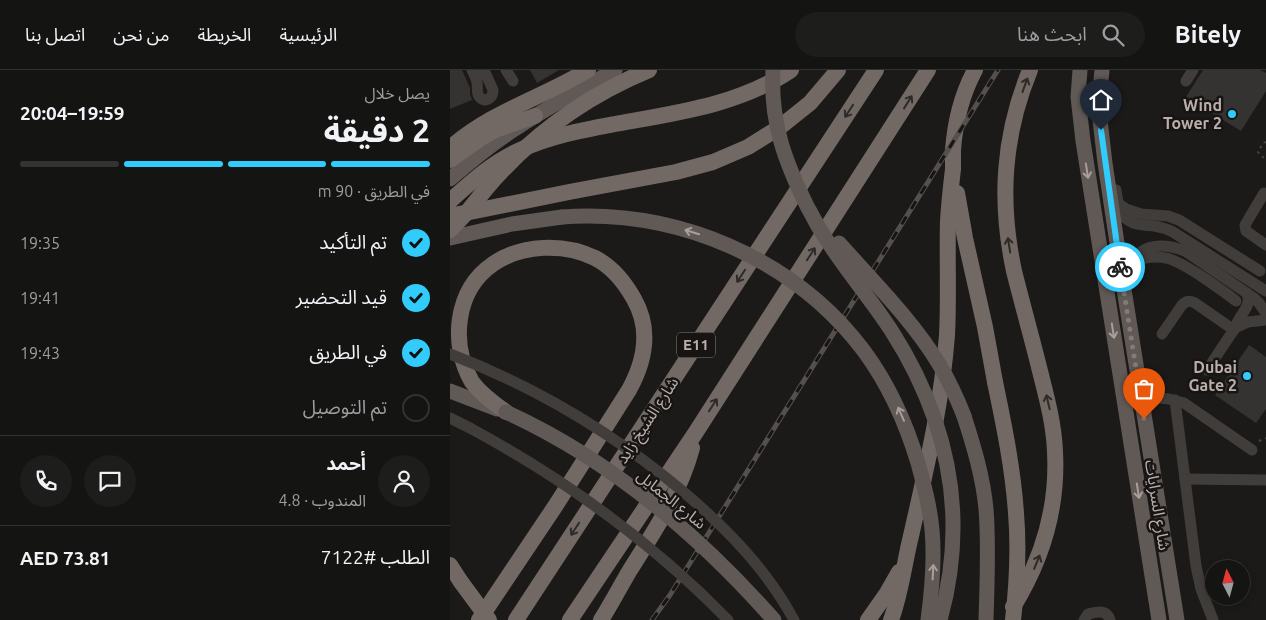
<!DOCTYPE html>
<html lang="ar">
<head>
<meta charset="utf-8">
<style>
	:root { --surface:#141413; --page:#1d1d1c; --text:#f1f3f6; --muted:#9d9ea0; --line:#333; --accent:#31cbfc }
	body { margin:0; font-family:Ubuntu,"Noto Sans Arabic",sans-serif; background:var(--page); color:var(--text); direction:rtl; height:100vh; display:flex; flex-direction:column; font-size:19px; white-space:nowrap }
	* { box-sizing:border-box; margin:0 }
	p { font-size:16px; color:var(--muted) }
	.icon { flex:none; width:28px; height:28px; fill:none; stroke:currentColor; stroke-width:2; stroke-linecap:round; stroke-linejoin:round }
	.map { position:relative; flex:1; overflow:hidden; direction:ltr }
	.details { display:flex; flex-direction:column; background:var(--surface); width:450px }
	.details>* { flex:none }
	.needle { width:32px; rotate:354deg }
	.fabs { position:absolute; left:755px; top:490px; display:grid; gap:10px }
	.fabs a { display:grid; place-items:center; width:45px; height:45px; border-radius:50%; background:var(--surface); box-shadow:0 2px 8px #0003,0 0 0 1px var(--line); font-size:25px }
	.pin { position:absolute; display:grid; place-items:center; width:42px; height:42px; color:#fff; margin:-51px -21px; border-radius:50% 50% 50% 0; rotate:-45deg; box-shadow:0 0 5px #0007 }
	.pin .icon { rotate:45deg }
	.courier { position:absolute; display:grid; place-items:center; width:50px; height:50px; margin:-25px; border:4px solid #31cbfc; border-radius:50%; background:#fff; color:#222; box-shadow:0 1px 6px #0007 }
	.headline em { font-style:normal; font-weight:700 }
	.headline div { display:flex; flex-direction:column-reverse }
	.headline { display:flex; align-items:center; justify-content:space-between; height:85px; padding:0 20px }
	h1 { font-size:32px; font-weight:700; line-height:38px }
	.bar { display:grid; grid-template-columns:repeat(4,1fr); gap:8px 5px; align-content:center; height:60px; padding:0 20px }
	.bar i { height:6px; border-radius:4px; background:var(--line) }
	.bar .current { background:var(--accent) }
	.bar p { grid-column:span 4 }
	.line { display:flex; align-items:center; gap:12px; padding:0 20px; border-top:1px solid var(--line) }
	.line div { flex:1 }
	.round { display:grid; place-items:center; flex:none; width:52px; height:52px; border-radius:26px; background:var(--page) }
	ol { padding:0 20px; list-style:none }
	li { display:flex; align-items:center; gap:15px; height:55px }
	li p { margin-inline-start:auto }
	li .icon { padding:5px; border-radius:50%; background:var(--accent); color:#111; stroke-width:4 }
	li:last-child { color:var(--muted) }
	li i { width:28px; height:28px; border:2px solid var(--line); border-radius:50% }
	header { display:flex; align-items:center; gap:30px; box-sizing:border-box; height:70px; padding:0 25px; background:var(--surface); border-bottom:1px solid var(--line) }
	header strong { font-size:24px }
	nav { display:flex; gap:28px; margin-inline-start:auto; font-size:18px }
	.search { width:350px; height:45px; background:var(--page); display:flex; align-items:center; gap:12px; box-sizing:border-box; padding:0 18px; border-radius:28px; color:var(--muted); font-size:19px }
	main { display:flex; flex:1; min-height:0 }
	.map>svg:first-child { display:block }
	.building { fill:#353331 }
	.lines { fill:none; stroke-linecap:round; stroke-linejoin:round }
	.path { stroke:#484240; stroke-width:2; stroke-dasharray:2.5 4; stroke-linecap:butt }
	.minor { stroke:#413d3a; stroke-width:11 }
	.major { stroke:#605956; stroke-width:15 }
	.highway { stroke:#726965; stroke-width:16 }
	.rail-casing { stroke:#56504d; stroke-width:5 }
	.rail { stroke:#171514; stroke-width:3; stroke-dasharray:9; stroke-linecap:butt }
	.minor-bridge { stroke:#413d3a; stroke-width:11 }
	.major-bridge { stroke:#605956; stroke-width:15 }
	.highway-bridge { stroke:#726965; stroke-width:16 }
	.oneway { stroke:#2e2a28 }
	.oneway2 { stroke:#aa9e9a }
	.done { stroke:#847b78; stroke-width:5; stroke-dasharray:0 9 }
	.route { stroke:#31cbfc; stroke-width:6 }
	.poi-dot { fill:#31cbfc; stroke:#171514; stroke-width:2 }
	.labels { text-anchor:middle; stroke-width:5; stroke-linejoin:round; paint-order:stroke }
	.shield { fill:#171514; stroke:#8a817e; stroke-width:1 }
	.shield-label { font-size:15px; font-weight:bold; fill:#bcafab }
	.poi-label { font-size:16px; font-weight:bold; fill:#bcafab; stroke:#171514; text-anchor:end }
	.street-label { font-size:16px; fill:#bcafab; stroke:#171514 }
</style>
</head>
<body>
<header>
<strong>Bitely</strong>
<div class="search"><svg class="icon" aria-label="search" viewBox="0 0 24 24"><circle cx="10" cy="10" r="6"/><path d="M15 15l6 6"/></svg>ابحث هنا</div>
<nav><a>الرئيسية</a><a>الخريطة</a><a>من نحن</a><a>اتصل بنا</a></nav>
</header>
<main>
<div class="map">
<svg width="816" height="550" viewBox="0 0 816 550">
	<rect width="100%" height="100%" fill="#1b1a19"/>
	<g class="building">
		<polygon points="0,0 12,0 20,18 20,24 22,30 0,39"/>
		<polygon points="80,0 109,0 87,13"/>
		<polygon points="753,0 810,0 816,3 816,21 791,61 736,27"/>
		<polygon points="799,275 816,287 816,339 806,353 765,325"/>
	</g>
	<g class="lines">
		<g class="path">
			<polyline points="816,72 813,73 808,82 810,85 816,89"/>
			<polyline points="809,371 816,368"/>
		</g>
		<g class="minor">
			<path d="M22,0C24,4 26,8 27,12C28,20 25,26 34,30C40,30 43,26 43,20L34,0"/>
			<polyline points="56,0 63,11"/>
			<polyline points="736,11 743,0"/>
			<path d="M666,120C667,127 668,134 670,140C676,155 690,155 704,156C711,157 717,159 723,162L816,221"/>
			<polyline points="814,123 795,155 796,161 816,175"/>
			<polyline points="669,134 676,139 691,144 718,146 729,150 810,201"/>
			<path d="M683,191C713,181 726,190 751,206C763,214 775,222 786,231"/>
			<path d="M673,211C681,178 704,169 735,181L804,228L809,233L816,243"/>
			<polyline points="785,258 798,252 816,250"/>
			<path d="M712,264L732,235C736,231 740,230 745,233L784,260"/>
			<path d="M757,300L785,258C788,245 803,237 797,223"/>
			<polyline points="691,330 710,328 719,329 734,333 802,380"/>
			<polyline points="725,330 746,496 751,519 763,550"/>
			<polyline points="0,348 20,358"/>
			<polyline points="735,409 816,410"/>
			<path d="M634,550L638,544C647,542 657,539 660,550"/>
		</g>
		<g class="major">
			<polyline points="630,0 628,27 633,71 709,550"/>
			<polyline points="652,0 649,30 650,50 655,93 673,213 727,550"/>
			<path d="M0,109C22,90 44,72 68,57C99,36 132,19 165,0"/>
			<polyline points="0,168 62,154 112,147"/>
			<polyline points="0,321 47,339"/>
			<path d="M514,346C524,377 533,407 536,439C539,476 537,513 536,550"/>
		</g>
		<g class="highway">
			<path d="M0,78C42,41 92,28 138,0"/>
			<polyline points="0,90 31,68 45,60 85,46"/>
			<polyline points="507,123 515,168 535,257 545,312"/>
			<path d="M0,131C22,111 43,92 70,80C100,66 133,60 165,54C226,43 289,35 341,0"/>
			<polyline points="0,146 119,122 226,102 263,92 298,77 330,57 360,33 388,0"/>
			<polyline points="0,495 11,512"/>
			<path d="M563,537C592,490 608,438 605,382C604,353 596,325 589,297C581,265 572,233 564,201C549,131 553,66 580,0"/>
			<path d="M29,550L106,435L179,320C195,291 201,259 184,229C175,213 163,197 145,188C114,173 72,174 43,194C5,220 0,274 22,312C31,324 43,333 56,342"/>
			<polyline points="66,550 426,0"/>
			<polyline points="120,550 246,362 478,0"/>
			<path d="M151,550C161,534 170,517 180,500C205,460 229,425 242,378"/>
			<polyline points="418,550 437,523 449,502"/>
			<path d="M441,550C451,523 454,494 461,466C476,399 492,333 497,265C499,227 497,189 498,151C499,134 501,116 503,99C503,92 503,86 503,80C505,53 512,24 525,0"/>
		</g>
		<defs>
			<polyline id="rail" points="202,550 220,525 548,0"/>
		</defs>
		<use href="#rail" class="rail-casing"/>
		<use href="#rail" class="rail"/>
		<g class="minor-bridge">
			<path d="M0,284C86,317 166,365 236,424C279,461 317,500 344,550"/>
			<path d="M20,358C116,410 202,472 278,550"/>
		</g>
		<g class="major-bridge">
			<path d="M323,0C320,52 335,92 358,138C363,146 366,154 371,161C392,196 419,226 441,260C498,349 519,446 490,550"/>
			<path d="M112,147C227,139 344,188 414,281C439,315 456,353 468,393C474,415 480,437 482,460C485,490 482,520 478,550"/>
			<path d="M389,173C423,211 463,251 489,294C499,311 507,328 514,346"/>
			<path d="M56,342C159,389 249,465 324,550"/>
		</g>
		<g class="highway-bridge">
			<path d="M0,160C6,154 13,147 18,141C29,128 38,115 50,103C92,58 143,23 199,0"/>
			<path d="M545,312C554,355 563,399 566,443C569,479 567,515 563,550"/>
			<polyline points="11,512 39,550"/>
		</g>
	</g>
	<defs><path id="oneway-shaft" d="M-6 0H5M1.5-3L5.5 0L1.5 3" fill="none" stroke-width="1.6" stroke-linecap="round" stroke-linejoin="round" transform="scale(1.25)"/></defs>
	<g class="oneway">
		<use href="#oneway-shaft" transform="translate(575 15) rotate(-70)"/>
		<use href="#oneway-shaft" transform="translate(458 32) rotate(-58)"/>
		<use href="#oneway-shaft" transform="translate(399 41) rotate(123)"/>
		<use href="#oneway-shaft" transform="translate(559 175) rotate(-99)"/>
		<use href="#oneway-shaft" transform="translate(361 184) rotate(-57)"/>
		<use href="#oneway-shaft" transform="translate(291 206) rotate(123)"/>
		<use href="#oneway-shaft" transform="translate(598 332) rotate(-103)"/>
		<use href="#oneway-shaft" transform="translate(263 335) rotate(-57)"/>
		<use href="#oneway-shaft" transform="translate(125 459) rotate(123)"/>
		<use href="#oneway-shaft" transform="translate(587 492) rotate(-68)"/>
	</g>
	<g class="oneway2">
		<use href="#oneway-shaft" transform="translate(637 101) rotate(81)"/>
		<use href="#oneway-shaft" transform="translate(242 162) rotate(-163)"/>
		<use href="#oneway-shaft" transform="translate(663 261) rotate(81)"/>
		<use href="#oneway-shaft" transform="translate(451 344) rotate(-114)"/>
		<use href="#oneway-shaft" transform="translate(688 421) rotate(81)"/>
		<use href="#oneway-shaft" transform="translate(483 502) rotate(-87)"/>
	</g>
	<g class="lines">
		<polyline class="done" points="670,197 694,349"/>
		<polyline class="route" points="651,60 670,197"/>
	</g>
	<g class="poi-dot">
		<circle cx="782" cy="44" r="5"/>
		<circle cx="797" cy="306" r="5"/>
	</g>
	<g class="labels">
		<rect class="shield" x="227" y="262.5" width="38" height="25" rx="4"/>
		<g class="shield-label">
			<text x="246" y="280">E11</text>
		</g>
		<g class="poi-label">
			<text x="772" y="41">Wind<tspan x="772" dy="18">Tower 2</tspan></text>
			<text x="787" y="303">Dubai<tspan x="787" dy="18">Gate 2</tspan></text>
		</g>
		<g class="street-label">
			<text transform="translate(197 350) rotate(-57)" y="6">شارع الشيخ زايد</text>
			<text transform="translate(222 429) rotate(39)" y="6">شارع الجمايل</text>
			<text transform="translate(708 435) rotate(81)" y="6">شارع السرايات</text>
		</g>
	</g>
</svg>
<div class="fabs">
<a><svg class="needle" viewBox="-14 -14 28 28"><path d="M0-13l5 13h-10z" fill="#e53935"/><path d="M0 13l5-13h-10z" fill="#9d9ea0"/></svg></a>
</div>
<div class="pin" style="left:694px;top:349px;background:#ea580c"><svg class="icon" aria-label="bag" viewBox="0 0 24 24"><path d="M5 8h14l-1 12H6zM9 8a3 3 0 0 1 6 0"/></svg></div>
<div class="pin" style="left:651px;top:60px;background:#1f2937"><svg class="icon" aria-label="home" viewBox="0 0 24 24"><path d="M3 11l9-7 9 7M6 9v11h12V9"/></svg></div>
<div class="courier" style="left:670px;top:197px"><svg class="icon" aria-label="bike" viewBox="0 0 24 24"><circle cx="6" cy="16" r="4"/><circle cx="18" cy="16" r="4"/><path d="M6 16l4-8h5l3 8M10 8l3 8H6M13 5h3"/></svg></div>
</div>
<section class="details">
<div class="headline"><div><h1>2 دقيقة</h1><p>يصل خلال</p></div><em>19:59–20:04</em></div>
<div class="bar"><i class="current"></i><i class="current"></i><i class="current"></i><i></i><p>في الطريق · 90 m</p></div>
<ol>
<li><svg class="icon" aria-label="check" viewBox="0 0 24 24"><path d="M5 12l5 5 9-10"/></svg>تم التأكيد<p>19:35</p></li>
<li><svg class="icon" aria-label="check" viewBox="0 0 24 24"><path d="M5 12l5 5 9-10"/></svg>قيد التحضير<p>19:41</p></li>
<li><svg class="icon" aria-label="check" viewBox="0 0 24 24"><path d="M5 12l5 5 9-10"/></svg>في الطريق<p>19:43</p></li>
<li><i></i>تم التوصيل</li>
</ol>
<div class="line" style="height:90px"><a class="round"><svg class="icon" aria-label="person" viewBox="0 0 24 24"><circle cx="12" cy="8" r="4"/><path d="M4 21q1-7 8-7t8 7"/></svg></a><div><b>أحمد</b><p>المندوب · 4.8</p></div><a class="round"><svg class="icon" aria-label="chat" viewBox="0 0 24 24"><path d="M4 5h16v11H9l-5 4z"/></svg></a><a class="round"><svg class="icon" aria-label="phone" viewBox="0 0 24 24"><path d="M5 4h4l2 5-3 2q2 4 5 5l2-3 5 2v4C11 20 4 13 5 4z"/></svg></a></div>
<div class="line" style="height:65px"><div>الطلب #7122</div><b>AED 73.81</b></div>
</section>
</main>
</body>
</html>
